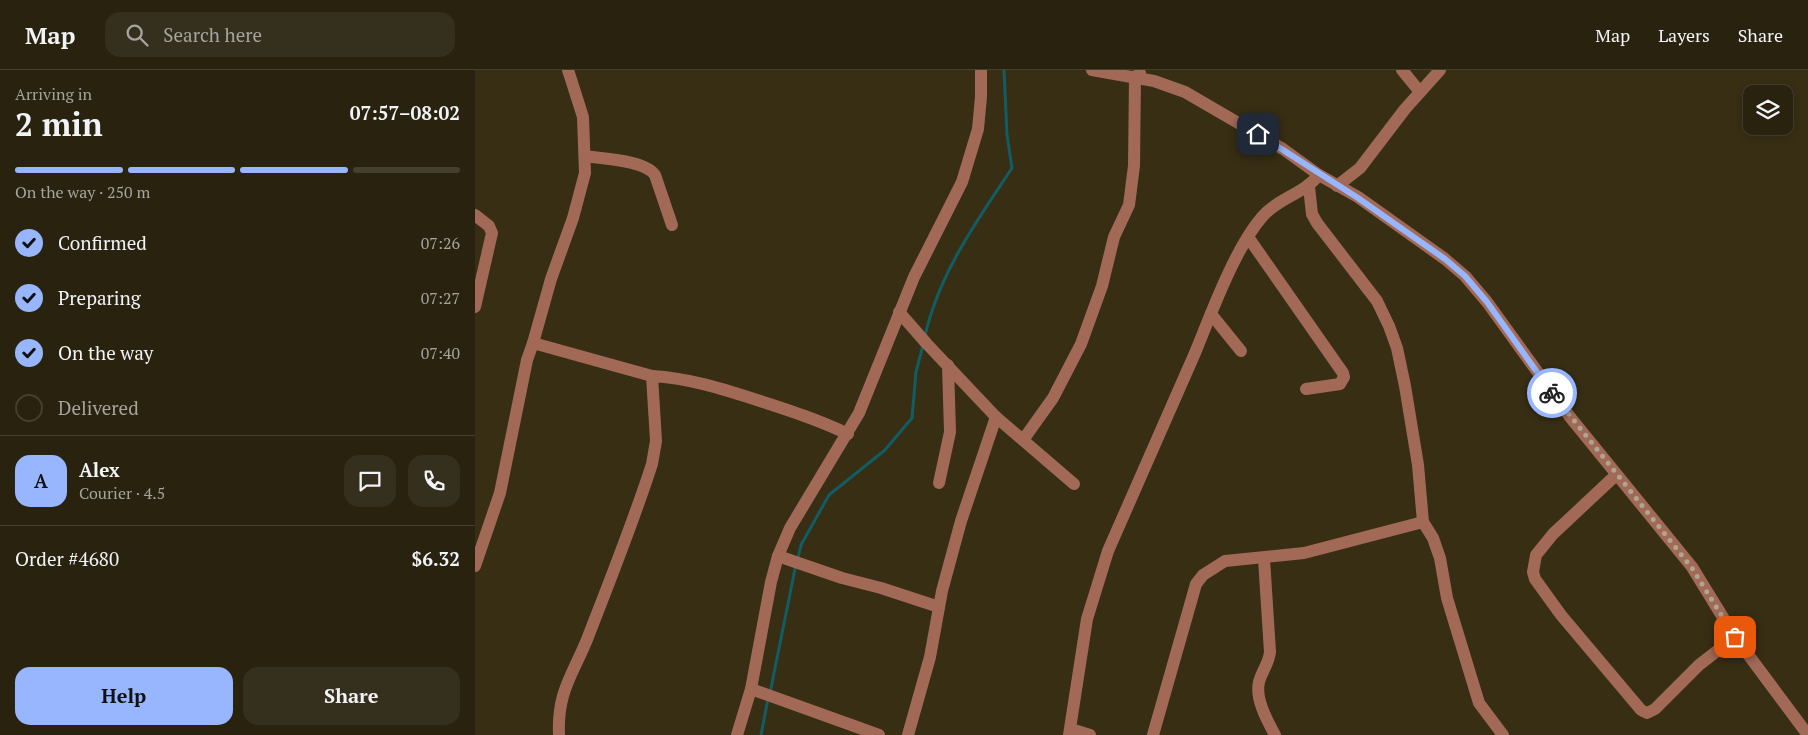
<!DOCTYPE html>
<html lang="en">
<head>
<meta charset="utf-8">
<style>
	:root { --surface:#29220f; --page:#352f1d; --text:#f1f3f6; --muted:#a5a49e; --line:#453f2f; --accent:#97b6fd }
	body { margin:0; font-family:"PT Serif",serif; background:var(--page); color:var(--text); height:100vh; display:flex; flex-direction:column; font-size:19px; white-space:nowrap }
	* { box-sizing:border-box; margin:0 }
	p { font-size:16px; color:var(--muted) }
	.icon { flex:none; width:28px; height:28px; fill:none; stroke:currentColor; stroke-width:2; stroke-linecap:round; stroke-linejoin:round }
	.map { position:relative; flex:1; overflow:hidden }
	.panel { display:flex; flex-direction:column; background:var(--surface); width:475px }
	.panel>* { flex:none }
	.controls { position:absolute; left:1268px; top:15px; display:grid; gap:10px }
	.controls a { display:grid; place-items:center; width:50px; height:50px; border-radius:10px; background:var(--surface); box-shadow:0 2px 8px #0003,0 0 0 1px var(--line); font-size:25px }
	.pin { position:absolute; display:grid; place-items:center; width:42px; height:42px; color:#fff; margin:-21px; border-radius:10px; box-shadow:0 2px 8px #0006 }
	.courier { position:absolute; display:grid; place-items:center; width:50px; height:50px; margin:-25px; border:4px solid #97b6fd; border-radius:50%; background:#fff; color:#222; box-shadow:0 1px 6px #0007 }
	.overview em { font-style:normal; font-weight:700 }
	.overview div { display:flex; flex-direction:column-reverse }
	.overview { display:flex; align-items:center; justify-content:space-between; height:85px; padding:0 15px }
	h1 { font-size:32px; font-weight:700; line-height:38px }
	.bar { display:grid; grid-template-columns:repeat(4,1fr); gap:8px 5px; align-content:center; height:60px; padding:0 15px }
	.bar i { height:6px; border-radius:4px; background:var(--line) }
	.bar .on { background:var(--accent) }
	.bar p { grid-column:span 4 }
	.line { display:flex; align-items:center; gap:12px; padding:0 15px; border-top:1px solid var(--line) }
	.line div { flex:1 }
	.round { display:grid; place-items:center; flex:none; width:52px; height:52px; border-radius:15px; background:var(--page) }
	ol { padding:0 15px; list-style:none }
	li { display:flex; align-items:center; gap:15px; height:55px }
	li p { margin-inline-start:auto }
	li .icon { padding:5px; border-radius:50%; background:var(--accent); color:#111; stroke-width:4 }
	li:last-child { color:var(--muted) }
	li i { width:28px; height:28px; border:2px solid var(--line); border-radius:50% }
	.primary-button { display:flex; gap:10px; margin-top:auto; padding:10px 15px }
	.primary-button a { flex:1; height:58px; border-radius:15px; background:var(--accent); color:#111; font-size:20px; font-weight:700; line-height:58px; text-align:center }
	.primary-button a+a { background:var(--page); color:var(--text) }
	header { display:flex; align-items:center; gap:30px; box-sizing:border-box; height:70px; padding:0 25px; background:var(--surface); border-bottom:1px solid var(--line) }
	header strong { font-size:24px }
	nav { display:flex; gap:28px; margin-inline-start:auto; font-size:18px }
	.search { width:350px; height:45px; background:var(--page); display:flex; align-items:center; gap:12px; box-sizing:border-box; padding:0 18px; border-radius:15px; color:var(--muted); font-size:19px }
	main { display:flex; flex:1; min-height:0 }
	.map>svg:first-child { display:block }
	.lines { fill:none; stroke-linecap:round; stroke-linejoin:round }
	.stream { stroke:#125c64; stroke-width:3 }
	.minor { stroke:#a26a56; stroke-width:12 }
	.done { stroke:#ada693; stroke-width:5; stroke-dasharray:0 9 }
	.route { stroke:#97b6fd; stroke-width:6 }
</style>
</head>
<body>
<header>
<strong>Map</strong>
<div class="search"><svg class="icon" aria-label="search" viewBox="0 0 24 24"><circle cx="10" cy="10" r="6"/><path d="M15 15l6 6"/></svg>Search here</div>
<nav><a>Map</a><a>Layers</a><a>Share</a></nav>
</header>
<main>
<section class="panel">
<div class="overview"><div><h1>2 min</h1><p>Arriving in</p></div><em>07:57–08:02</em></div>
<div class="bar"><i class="on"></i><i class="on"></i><i class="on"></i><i></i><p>On the way · 250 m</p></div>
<ol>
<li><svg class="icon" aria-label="check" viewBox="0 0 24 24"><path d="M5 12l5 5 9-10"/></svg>Confirmed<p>07:26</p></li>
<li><svg class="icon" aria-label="check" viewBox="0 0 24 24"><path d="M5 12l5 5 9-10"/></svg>Preparing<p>07:27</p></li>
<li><svg class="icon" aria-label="check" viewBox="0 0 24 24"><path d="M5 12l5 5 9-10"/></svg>On the way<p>07:40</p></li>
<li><i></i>Delivered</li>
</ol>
<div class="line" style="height:90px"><b class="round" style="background:var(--accent);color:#111">A</b><div><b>Alex</b><p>Courier · 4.5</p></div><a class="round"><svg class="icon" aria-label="chat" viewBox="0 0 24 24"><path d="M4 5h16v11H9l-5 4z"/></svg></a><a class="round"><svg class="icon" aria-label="phone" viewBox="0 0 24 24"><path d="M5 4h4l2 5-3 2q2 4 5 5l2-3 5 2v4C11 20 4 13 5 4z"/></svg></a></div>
<div class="line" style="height:65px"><div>Order #4680</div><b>$6.32</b></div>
<div class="primary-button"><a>Help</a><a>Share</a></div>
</section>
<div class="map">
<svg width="1333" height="665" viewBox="0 0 1333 665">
	<rect width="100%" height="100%" fill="#372e14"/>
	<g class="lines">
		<g class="stream">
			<path d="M450,266C464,203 502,151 537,98L532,65L529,0"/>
			<polyline points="323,488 326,475 354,425 410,380 437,348 441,302 448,275"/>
			<polyline points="295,623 321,494"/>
			<polyline points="286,665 293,629"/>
		</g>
		<g class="minor">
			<polyline points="617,0 679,11 710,22 808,79 844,105 883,127 970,189 990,206 1012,232 1095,347 1217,497 1260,567 1333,665"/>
			<polyline points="927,0 945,22"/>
			<path d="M110,86C128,89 170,90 180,105L197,155"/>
			<polyline points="862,116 885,98 930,39 965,0"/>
			<polyline points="834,117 837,144 842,153 902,231 914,256 922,278 930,316 943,395 948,452 958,468 965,488 972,528 1004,633 1028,665"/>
			<polyline points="0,145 14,156 17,163 0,237"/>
			<polyline points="773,167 868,303 869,307 865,314 831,319"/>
			<polyline points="424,242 452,274 521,347 599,414"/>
			<polyline points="736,244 766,281"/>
			<polyline points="58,273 76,209 98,148 110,103 108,47 93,0"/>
			<polyline points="548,370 578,328 606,274 627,216 639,167 654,135 659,96 660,7 665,3"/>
			<polyline points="1141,405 1078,464 1061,485 1058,502 1060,509 1086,545 1166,640 1172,643 1180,639 1224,595 1260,567"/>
			<polyline points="464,413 475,362 473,295"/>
			<polyline points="303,486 367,508 406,518 464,537"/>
			<path d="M789,489L795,582C794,593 787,601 784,612C780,629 792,650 800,665"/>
			<polyline points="0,496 25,423 52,290 58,273 177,306"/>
			<polyline points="276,619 404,665"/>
			<polyline points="596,659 615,665"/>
			<path d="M84,665C82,621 98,605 113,567C135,510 158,453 177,394L181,371L177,306C214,308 248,319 282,330C313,340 344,350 373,364"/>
			<polyline points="262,665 276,619 296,512 303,486 315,458 384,343 439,207 487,112 503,59 506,27 506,0"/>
			<polyline points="433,665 455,587 467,521 486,451 521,347"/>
			<path d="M594,665L612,549L633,481C662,415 691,349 720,283C736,244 760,178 787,147C803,128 827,125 844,105"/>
			<polyline points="678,665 721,514 728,505 750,491 829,483 948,452"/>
		</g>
	</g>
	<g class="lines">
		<polyline class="done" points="1077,323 1217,498 1260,567"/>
		<polyline class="route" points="783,64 883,128 970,189 990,206 1012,232 1077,323"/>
	</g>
</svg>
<div class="controls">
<a><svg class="icon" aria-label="layers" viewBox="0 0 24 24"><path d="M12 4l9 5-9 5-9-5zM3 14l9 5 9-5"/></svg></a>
</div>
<div class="pin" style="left:1260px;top:567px;background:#ea580c"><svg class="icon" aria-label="bag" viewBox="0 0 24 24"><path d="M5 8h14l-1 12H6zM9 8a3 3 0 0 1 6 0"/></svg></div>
<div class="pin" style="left:783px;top:64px;background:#1f2937"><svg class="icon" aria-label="home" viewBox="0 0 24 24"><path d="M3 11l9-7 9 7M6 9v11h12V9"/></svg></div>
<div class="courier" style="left:1077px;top:323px"><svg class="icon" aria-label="bike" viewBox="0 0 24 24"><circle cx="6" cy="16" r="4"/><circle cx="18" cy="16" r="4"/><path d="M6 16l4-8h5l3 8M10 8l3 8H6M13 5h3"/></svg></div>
</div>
</main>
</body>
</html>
